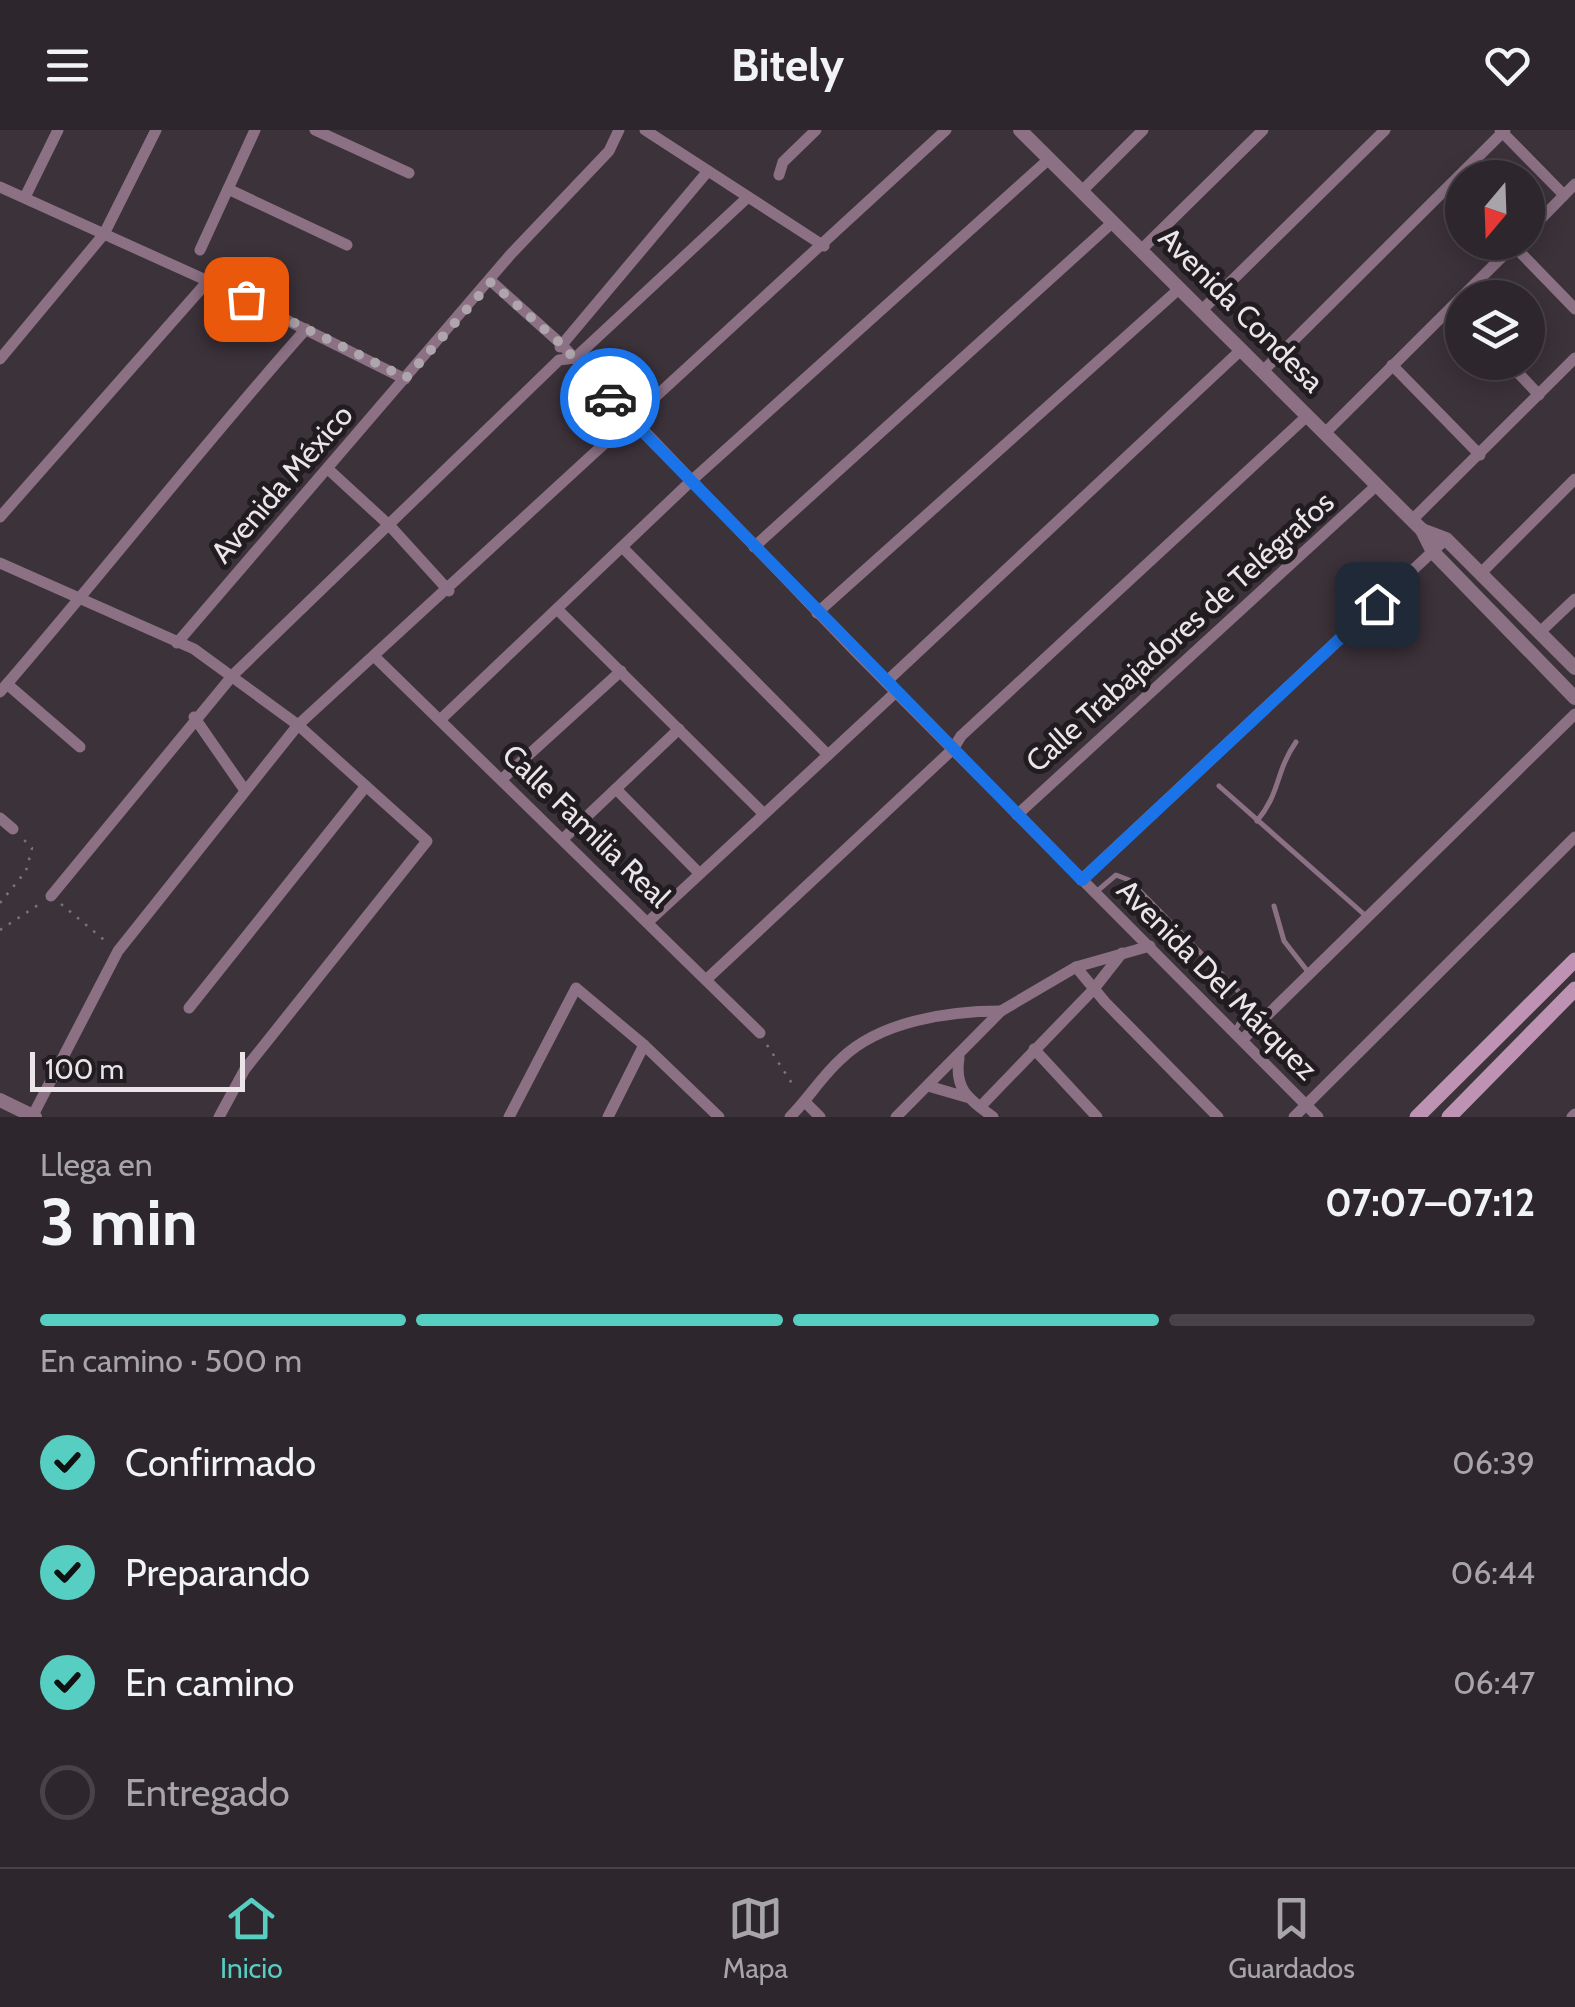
<!DOCTYPE html>
<html lang="es">
<head>
<meta charset="utf-8">
<style>
	:root { --surface:#2d262c; --page:#352e34; --text:#f1f3f6; --muted:#a7a5a9; --line:#484348; --accent:#57cec2 }
	body { margin:0; font-family:Cabin,sans-serif; background:var(--page); color:var(--text); height:100vh; display:flex; flex-direction:column; font-size:38px; white-space:nowrap }
	* { box-sizing:border-box; margin:0 }
	p { font-size:32px; color:var(--muted) }
	.icon { flex:none; width:55px; height:55px; fill:none; stroke:currentColor; stroke-width:2; stroke-linecap:round; stroke-linejoin:round }
	.map { position:relative; height:987px; overflow:hidden }
	.side { display:flex; flex-direction:column; background:var(--surface); flex:1 }
	.side>* { flex:none }
	.needle { width:65px; rotate:199deg }
	.tools { position:absolute; left:1445px; top:30px; display:grid; gap:20px }
	.tools a { display:grid; place-items:center; width:100px; height:100px; border-radius:50%; background:var(--surface); box-shadow:0 5px 25px #0003,0 0 0 2px var(--line); font-size:50px }
	.scale { position:absolute; left:30px; bottom:25px; width:215px; box-sizing:border-box; padding-left:10px; border:5px solid #ebe4e9; border-top:0; font-size:28px; line-height:35px; white-space:nowrap; color:#ebe4e9; -webkit-text-stroke:8px #201c1f; paint-order:stroke }
	.pin { position:absolute; display:grid; place-items:center; width:85px; height:85px; color:#fff; margin:-42px; border-radius:20px; box-shadow:0 5px 15px #0006 }
	.courier { position:absolute; display:grid; place-items:center; width:100px; height:100px; margin:-50px; border:8px solid #1a73e8; border-radius:50%; background:#fff; color:#222; box-shadow:0 2px 12px #0007 }
	.head em { font-style:normal; font-weight:700 }
	.head div { display:flex; flex-direction:column-reverse }
	.head { display:flex; align-items:center; justify-content:space-between; height:170px; padding:0 40px }
	h1 { font-size:65px; font-weight:700; line-height:75px }
	.bar { display:grid; grid-template-columns:repeat(4,1fr); gap:15px 10px; align-content:center; height:120px; padding:0 40px }
	.bar i { height:12px; border-radius:8px; background:var(--line) }
	.bar .current { background:var(--accent) }
	.bar p { grid-column:span 4 }
	ol { padding:0 40px; list-style:none }
	li { display:flex; align-items:center; gap:30px; height:110px }
	li p { margin-inline-start:auto }
	li .icon { padding:10px; border-radius:50%; background:var(--accent); color:#111; stroke-width:4 }
	li:last-child { color:var(--muted) }
	li i { width:55px; height:55px; border:5px solid var(--line); border-radius:50% }
	header { display:flex; justify-content:space-between; align-items:center; height:130px; padding:0 40px; background:var(--surface); font-size:45px; font-weight:700 }
	.menu { display:flex; justify-content:space-around; align-items:center; height:140px; border-top:2px solid var(--line); background:var(--surface); font-size:28px; color:var(--muted) }
	.menu a { display:grid; justify-items:center; gap:5px }
	.menu .current { color:var(--accent) }
	.map>svg:first-child { display:block }
	.lines { fill:none; stroke-linecap:round; stroke-linejoin:round }
	.path { stroke:#7d747b; stroke-width:2.5; stroke-dasharray:2.5 8; stroke-linecap:butt }
	.service { stroke:#8c7185; stroke-width:5 }
	.minor { stroke:#8c7185; stroke-width:11 }
	.tertiary { stroke:#8c7185; stroke-width:14 }
	.secondary { stroke:#bd92b2; stroke-width:15 }
	.done { stroke:#aea6ac; stroke-width:10; stroke-dasharray:0 18 }
	.route { stroke:#1a73e8; stroke-width:12 }
	.labels { text-anchor:middle; stroke-width:10; stroke-linejoin:round; paint-order:stroke }
	.street-label { font-size:30px; fill:#ebe4e9; stroke:#201c1f }
</style>
</head>
<body>
<header><svg class="icon" aria-label="menu" viewBox="0 0 24 24"><path d="M4 6h16M4 12h16M4 18h16"/></svg>Bitely<svg class="icon" aria-label="heart" viewBox="0 0 24 24"><path d="M12 20l-8-8c-3-5 5-10 8-4 3-6 11-1 8 4z"/></svg></header>
<div class="map">
<svg width="1575" height="987" viewBox="0 0 1575 987">
	<rect width="100%" height="100%" fill="#3c323a"/>
	<g class="lines">
		<g class="path">
			<polyline points="0,773 26,741 32,718 21,707"/>
			<polyline points="61,774 109,814"/>
			<polyline points="0,800 38,775"/>
			<polyline points="767,915 795,958"/>
		</g>
		<g class="service">
			<polyline points="1219,656 1366,786"/>
			<path d="M1257,691C1281,662 1275,642 1296,612"/>
			<polyline points="1096,762 1116,745 1129,750 1247,870 1249,877 1235,900"/>
			<polyline points="1274,776 1284,811 1309,843"/>
		</g>
		<g class="minor">
			<polyline points="315,0 409,43"/>
			<polyline points="645,0 824,116"/>
			<polyline points="1500,0 1564,65"/>
			<polyline points="779,45 783,32 816,0"/>
			<polyline points="0,57 208,151 405,249"/>
			<polyline points="228,59 347,115"/>
			<polyline points="1082,61 1143,0"/>
			<polyline points="25,67 58,0"/>
			<polyline points="1528,102 1575,54"/>
			<polyline points="1514,116 1575,179"/>
			<polyline points="200,120 255,0"/>
			<polyline points="1141,120 1263,0"/>
			<polyline points="491,151 560,213 855,521 1318,987"/>
			<polyline points="1202,180 1385,0"/>
			<polyline points="560,217 708,41"/>
			<polyline points="0,229 104,104 156,0"/>
			<polyline points="1508,232 1539,265"/>
			<polyline points="1392,235 1480,325"/>
			<polyline points="1263,241 1505,0"/>
			<polyline points="1325,303 1517,112"/>
			<polyline points="328,339 390,396 449,461"/>
			<polyline points="0,387 208,151"/>
			<polyline points="1412,390 1575,228"/>
			<polyline points="754,417 1113,92"/>
			<polyline points="624,419 828,625"/>
			<polyline points="0,433 194,519 298,595 427,711 245,939 219,987"/>
			<polyline points="1480,444 1575,349"/>
			<polyline points="558,480 763,683"/>
			<polyline points="817,483 1180,158"/>
			<polyline points="1539,503 1575,469"/>
			<polyline points="177,513 511,124 609,21 619,0"/>
			<polyline points="376,528 760,903"/>
			<polyline points="886,552 1242,219"/>
			<polyline points="7,554 80,617"/>
			<path d="M0,562C104,442 201,317 306,199"/>
			<polyline points="194,587 244,659"/>
			<polyline points="440,590 690,352 1049,29"/>
			<polyline points="502,649 621,541"/>
			<polyline points="616,659 699,743"/>
			<polyline points="1017,685 1377,355"/>
			<polyline points="0,688 13,699"/>
			<polyline points="563,709 679,599"/>
			<polyline points="1081,750 1446,409"/>
			<polyline points="51,766 233,545 559,230 575,228 748,67"/>
			<polyline points="648,792 896,562"/>
			<polyline points="1076,837 1105,872 1218,987"/>
			<polyline points="708,848 953,619 961,606 1307,286"/>
			<polyline points="189,878 366,656"/>
			<polyline points="1244,908 1575,584"/>
			<polyline points="1034,919 1097,987"/>
			<path d="M959,928C954,960 969,969 993,987"/>
			<polyline points="928,956 966,967"/>
			<polyline points="805,972 820,987"/>
			<polyline points="980,977 1093,860 1122,823"/>
			<polyline points="32,987 118,821 298,595 946,0"/>
			<polyline points="509,987 576,858 644,915 719,987"/>
			<polyline points="608,987 644,915"/>
			<path d="M790,987C808,969 822,946 841,929C880,891 949,881 1001,881"/>
			<polyline points="896,987 1001,881 1076,837 1150,816"/>
			<polyline points="1294,987 1575,707"/>
			<polyline points="1572,987 1575,984"/>
		</g>
		<g class="tertiary">
			<polyline points="1020,0 1422,400 1433,422 1575,568"/>
			<polyline points="1422,400 1446,409 1575,538"/>
			<polyline points="0,970 35,987"/>
		</g>
		<g class="secondary">
			<polyline points="1417,987 1575,830"/>
			<polyline points="1449,987 1575,859"/>
		</g>
	</g>
	<g class="lines">
		<polyline class="done" points="246,169 406,248 491,152 560,213 610,268"/>
		<polyline class="route" points="610,268 1082,750 1377,474"/>
	</g>
	<g class="labels">
		<g class="street-label">
			<text transform="translate(1241 180) rotate(45)" y="10">Avenida Condesa</text>
			<text transform="translate(282 354) rotate(-49)" y="10">Avenida México</text>
			<text transform="translate(1180 502) rotate(-42)" y="10">Calle Trabajadores de Telégrafos</text>
			<text transform="translate(586 696) rotate(44)" y="10">Calle Familia Real</text>
			<text transform="translate(1217 850) rotate(45)" y="10">Avenida Del Márquez</text>
		</g>
	</g>
</svg>
<div class="tools">
<a><svg class="needle" viewBox="-14 -14 28 28"><path d="M0-13l5 13h-10z" fill="#e53935"/><path d="M0 13l5-13h-10z" fill="#a7a5a9"/></svg></a>
<a><svg class="icon" aria-label="layers" viewBox="0 0 24 24"><path d="M12 4l9 5-9 5-9-5zM3 14l9 5 9-5"/></svg></a>
</div>
<div class="scale">100 m</div>
<div class="pin" style="left:246px;top:169px;background:#ea580c"><svg class="icon" aria-label="bag" viewBox="0 0 24 24"><path d="M5 8h14l-1 12H6zM9 8a3 3 0 0 1 6 0"/></svg></div>
<div class="pin" style="left:1377px;top:474px;background:#1f2937"><svg class="icon" aria-label="home" viewBox="0 0 24 24"><path d="M3 11l9-7 9 7M6 9v11h12V9"/></svg></div>
<div class="courier" style="left:610px;top:268px"><svg class="icon" aria-label="car" viewBox="0 0 24 24"><path d="M5 17H2v-5l4-1 3-4h7l3 4 3 1v5h-3M9 17h6M6 11h13"/><circle cx="7" cy="17" r="2"/><circle cx="17" cy="17" r="2"/></svg></div>
</div>
<section class="side">
<div class="head"><div><h1>3 min</h1><p>Llega en</p></div><em>07:07–07:12</em></div>
<div class="bar"><i class="current"></i><i class="current"></i><i class="current"></i><i></i><p>En camino · 500 m</p></div>
<ol>
<li><svg class="icon" aria-label="check" viewBox="0 0 24 24"><path d="M5 12l5 5 9-10"/></svg>Confirmado<p>06:39</p></li>
<li><svg class="icon" aria-label="check" viewBox="0 0 24 24"><path d="M5 12l5 5 9-10"/></svg>Preparando<p>06:44</p></li>
<li><svg class="icon" aria-label="check" viewBox="0 0 24 24"><path d="M5 12l5 5 9-10"/></svg>En camino<p>06:47</p></li>
<li><i></i>Entregado</li>
</ol>
</section>
<nav class="menu">
<a class="current"><svg class="icon" aria-label="home" viewBox="0 0 24 24"><path d="M3 11l9-7 9 7M6 9v11h12V9"/></svg>Inicio</a>
<a><svg class="icon" aria-label="map" viewBox="0 0 24 24"><path d="M3 6l6-2 6 2 6-2v14l-6 2-6-2-6 2zM9 4v14M15 6v14"/></svg>Mapa</a>
<a><svg class="icon" aria-label="saved" viewBox="0 0 24 24"><path d="M7 4h10v16l-5-4-5 4z"/></svg>Guardados</a>
</nav>
</body>
</html>
